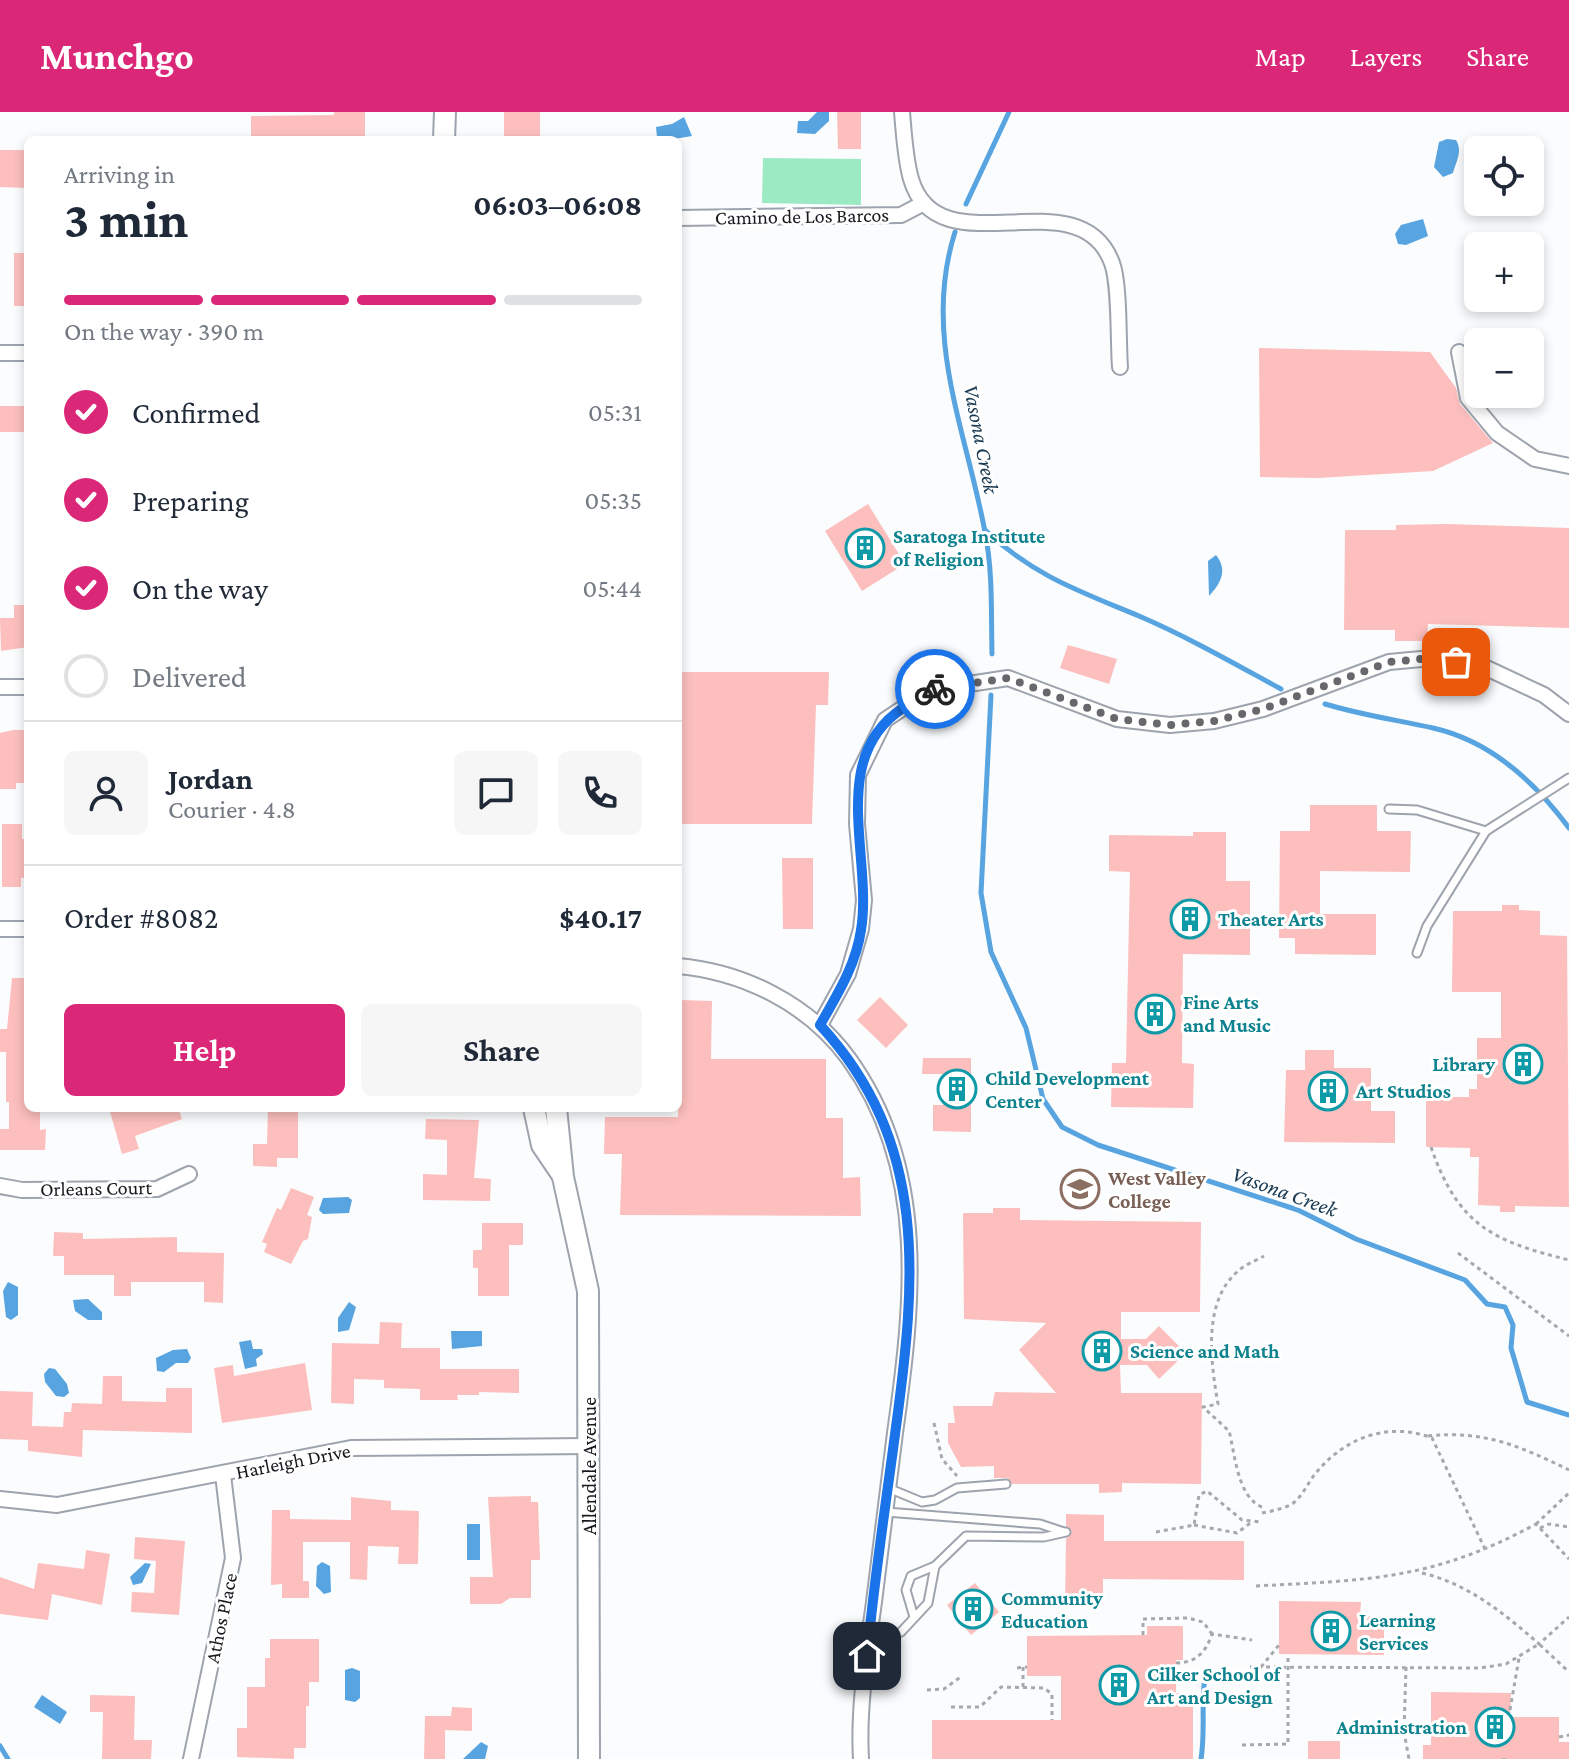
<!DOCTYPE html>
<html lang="en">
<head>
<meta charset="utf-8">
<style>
	:root { --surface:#fff; --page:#f6f6f7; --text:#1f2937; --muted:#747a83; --line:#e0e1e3; --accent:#db2777 }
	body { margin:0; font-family:"Crimson Pro",serif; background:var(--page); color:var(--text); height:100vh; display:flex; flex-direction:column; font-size:30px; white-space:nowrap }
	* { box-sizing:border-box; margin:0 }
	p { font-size:26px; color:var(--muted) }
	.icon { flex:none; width:44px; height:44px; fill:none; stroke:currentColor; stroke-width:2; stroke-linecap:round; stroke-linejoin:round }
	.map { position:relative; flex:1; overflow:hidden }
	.drawer { position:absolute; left:24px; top:24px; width:658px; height:976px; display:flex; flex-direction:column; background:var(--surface); border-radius:12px; box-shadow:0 4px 12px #0003 }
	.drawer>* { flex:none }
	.controls { position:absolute; left:1464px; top:24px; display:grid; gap:16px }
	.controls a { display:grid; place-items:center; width:80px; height:80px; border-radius:12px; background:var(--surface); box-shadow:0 4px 12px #0003; font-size:40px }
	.pin { position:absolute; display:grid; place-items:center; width:68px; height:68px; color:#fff; margin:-34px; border-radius:16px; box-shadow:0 4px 12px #0006 }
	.courier { position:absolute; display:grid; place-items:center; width:80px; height:80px; margin:-40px; border:6px solid #1a73e8; border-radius:50%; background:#fff; color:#222; box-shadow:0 2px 10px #0007 }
	.head em { font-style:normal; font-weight:700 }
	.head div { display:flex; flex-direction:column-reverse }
	.head { display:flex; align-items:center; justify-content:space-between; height:136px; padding:0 40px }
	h1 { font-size:52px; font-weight:700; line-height:60px }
	.bar { display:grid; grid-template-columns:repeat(4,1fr); gap:12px 8px; align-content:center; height:96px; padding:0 40px }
	.bar i { height:10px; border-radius:6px; background:var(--line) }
	.bar .current { background:var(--accent) }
	.bar p { grid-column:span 4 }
	.line { display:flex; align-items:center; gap:20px; padding:0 40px; border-top:2px solid var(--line) }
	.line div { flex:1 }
	.round { display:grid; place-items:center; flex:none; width:84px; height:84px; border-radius:12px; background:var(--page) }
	ol { padding:0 40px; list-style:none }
	li { display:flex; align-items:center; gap:24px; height:88px }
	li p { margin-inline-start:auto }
	li .icon { padding:8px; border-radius:50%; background:var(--accent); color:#fff; stroke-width:4 }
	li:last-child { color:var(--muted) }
	li i { width:44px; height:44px; border:4px solid var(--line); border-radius:50% }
	.cta { display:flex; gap:16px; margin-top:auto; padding:16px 40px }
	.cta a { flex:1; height:92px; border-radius:12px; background:var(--accent); color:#fff; font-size:32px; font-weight:700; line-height:92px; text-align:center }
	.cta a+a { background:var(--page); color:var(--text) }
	header { display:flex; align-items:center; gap:48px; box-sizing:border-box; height:112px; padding:0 40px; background:var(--accent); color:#fff }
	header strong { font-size:38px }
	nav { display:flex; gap:44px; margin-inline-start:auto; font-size:28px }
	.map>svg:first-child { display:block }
	.green { fill:#9beac4 }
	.water { fill:#57a4e0 }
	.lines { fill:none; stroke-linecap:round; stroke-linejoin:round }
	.stream { stroke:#57a4e0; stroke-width:5 }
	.building { fill:#fcbfbd }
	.lane-casing { stroke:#9ea4ae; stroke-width:11 }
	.street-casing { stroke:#9ea4ae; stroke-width:18 }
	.secondary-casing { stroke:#9ea4ae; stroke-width:24 }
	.path { stroke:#a6a8ab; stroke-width:3; stroke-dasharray:4 4; stroke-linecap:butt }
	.lane { stroke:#fff; stroke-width:7 }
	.street { stroke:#fff; stroke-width:14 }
	.secondary { stroke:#fff; stroke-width:20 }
	.done { stroke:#66686c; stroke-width:8; stroke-dasharray:0 14.4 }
	.route { stroke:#1a73e8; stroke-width:10 }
	.labels { text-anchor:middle; stroke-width:6; stroke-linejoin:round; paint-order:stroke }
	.street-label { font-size:20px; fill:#17191d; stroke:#fff }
	.culture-label { font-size:20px; font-weight:bold; fill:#0d838f; stroke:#fff; text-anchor:start }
	.education-label { font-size:20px; font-weight:bold; fill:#785e54; stroke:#fff; text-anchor:start }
	.water-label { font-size:22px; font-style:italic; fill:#193a53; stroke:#fff }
</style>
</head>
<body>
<header>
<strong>Munchgo</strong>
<nav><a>Map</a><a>Layers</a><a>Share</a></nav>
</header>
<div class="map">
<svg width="1569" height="1647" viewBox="0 0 1569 1647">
	<rect width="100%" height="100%" fill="#fafcfe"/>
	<polygon class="green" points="763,46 861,47 861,93 762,91"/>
	<g class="water">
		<polygon points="817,0 829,0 829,9 815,22 797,21 798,9 808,9"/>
		<polygon points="684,5 692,24 668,28 657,25 656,15 672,12"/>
		<path d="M1447,27L1456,28C1463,39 1456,50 1453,61L1443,65L1434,55L1439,30Z"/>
		<polygon points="1423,107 1428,124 1406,133 1398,132 1395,122 1401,113"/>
		<path d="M1216,443C1228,458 1221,471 1209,484L1208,449Z"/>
		<polygon points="348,1085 352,1088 349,1101 323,1102 319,1098 323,1086"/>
		<polygon points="8,1170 18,1175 18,1203 11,1208 6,1205 3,1179"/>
		<polygon points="88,1187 102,1200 102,1208 88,1208 75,1199 73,1188"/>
		<polygon points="349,1190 356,1195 349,1218 338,1220 338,1206"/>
		<polygon points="482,1219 482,1234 452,1237 451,1219"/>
		<polygon points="251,1228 253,1237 262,1237 263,1242 256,1247 257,1254 245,1257 239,1230"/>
		<polygon points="187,1237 191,1246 188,1251 176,1251 164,1260 157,1259 156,1246 173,1238"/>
		<polygon points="49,1256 55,1257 67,1272 69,1281 64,1285 56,1284 45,1270 44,1262"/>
		<rect x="467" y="1412" width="13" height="36"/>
		<polygon points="322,1450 330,1454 331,1480 324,1482 316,1474 317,1454"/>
		<polygon points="145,1451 151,1452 142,1471 133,1473 130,1465"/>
		<polygon points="352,1556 360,1559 360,1586 355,1590 345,1588 345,1558"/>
		<polygon points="42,1583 67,1600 60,1612 34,1595"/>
		<polygon points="481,1630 488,1634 485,1647 463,1647"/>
	</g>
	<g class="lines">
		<g class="stream">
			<polyline points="966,92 1009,0"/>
			<path d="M955,120C922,224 966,318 985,420C993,460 991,501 992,542"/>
			<path d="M985,418C1034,464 1079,479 1139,504C1188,525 1235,552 1281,577"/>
			<polyline points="991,583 981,781 991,840 1026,916 1043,987 1062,1015 1098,1033 1298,1098 1356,1127 1465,1168 1487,1192 1505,1195 1513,1213 1511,1236 1527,1290 1569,1303"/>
			<path d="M1325,592C1361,603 1397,608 1433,616C1491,629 1535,670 1569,716"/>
			<polyline points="0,1634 8,1647"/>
			<path d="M1201,1647C1206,1616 1200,1588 1206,1558"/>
		</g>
	</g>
	<g class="building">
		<polygon points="334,0 365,0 365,28 251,28 251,4 334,3"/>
		<polygon points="504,0 540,0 540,26 504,25"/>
		<polygon points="837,0 861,0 861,37 838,37"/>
		<polygon points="0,38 28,38 28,76 0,75"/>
		<rect x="14" y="141" width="14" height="53"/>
		<polygon points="1259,236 1430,240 1456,276 1460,292 1493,331 1433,359 1318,366 1260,365"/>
		<rect x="0" y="294" width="28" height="26"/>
		<polygon points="868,392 905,452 862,479 825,419"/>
		<polygon points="1447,412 1569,416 1569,516 1428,512 1427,529 1395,529 1395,518 1344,518 1345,418 1396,418 1396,413"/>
		<polygon points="14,493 28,493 28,535 1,539 0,506 14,506"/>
		<polygon points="1068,533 1117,547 1109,572 1060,556"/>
		<polygon points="678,560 829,560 828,593 816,593 812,712 678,712"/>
		<polygon points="13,618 28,618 28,671 16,671 16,677 0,677 0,621"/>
		<polygon points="1310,693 1377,693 1377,719 1411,719 1410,760 1320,759 1320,802 1376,802 1376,843 1295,842 1295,826 1279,826 1280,719 1310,719"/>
		<polygon points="2,712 22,712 22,727 28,727 28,766 21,766 21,775 2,775"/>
		<polygon points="1193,720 1226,720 1226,769 1250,769 1250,843 1183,842 1182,951 1194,952 1193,996 1111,995 1112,951 1126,951 1130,760 1109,759 1109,723 1193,724"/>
		<polygon points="782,746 813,746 813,817 783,817"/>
		<polygon points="1502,793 1519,793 1519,798 1540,799 1540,823 1567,824 1569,1095 1515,1094 1515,1100 1500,1100 1500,1094 1478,1093 1479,1045 1470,1045 1470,1036 1426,1035 1426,985 1469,985 1469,977 1477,977 1477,926 1501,926 1501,880 1452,880 1453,799 1502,799"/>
		<polygon points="12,866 28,866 28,996 40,996 40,1018 46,1017 45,1038 0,1038 0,1017 9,1017 9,990 6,990 6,940 0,940 0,917 7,917"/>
		<polygon points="880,885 908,913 886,936 857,908"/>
		<polygon points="681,888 712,889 711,947 826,947 826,1006 843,1006 843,1066 860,1065 861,1104 620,1103 622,1042 604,1042 605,1005 678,1005"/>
		<polygon points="1305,938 1334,938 1334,956 1371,956 1371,999 1395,999 1395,1031 1284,1030 1286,958 1305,958"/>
		<polygon points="923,946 971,946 971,1020 933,1019 933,993 943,993 943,962 922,962"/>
		<polygon points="109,996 178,996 182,1007 135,1024 139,1037 122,1042"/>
		<polygon points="268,996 298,996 298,1046 277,1046 277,1055 253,1054 253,1032 267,1032"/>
		<polygon points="426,1007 479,1008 474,1066 491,1067 490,1089 423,1088 423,1062 447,1063 447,1028 425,1027"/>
		<polygon points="291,1076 314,1085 307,1103 312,1105 308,1127 303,1129 291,1152 264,1140 267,1132 262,1130 277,1096 281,1098"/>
		<polygon points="993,1096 1020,1096 1020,1108 1201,1110 1200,1200 1121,1200 1121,1227 1146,1227 1159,1214 1186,1241 1159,1267 1147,1253 1120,1253 1121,1281 1202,1281 1201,1372 1122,1371 1122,1380 1099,1381 1099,1372 1012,1372 1008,1366 994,1366 994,1354 961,1355 948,1331 948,1311 955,1311 953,1294 992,1294 995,1280 1056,1281 1019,1238 1046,1211 964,1207 963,1101 993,1101"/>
		<polygon points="482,1111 523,1111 523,1133 509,1133 509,1184 478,1184 478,1156 473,1156 473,1138 482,1138"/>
		<polygon points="54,1120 83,1121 83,1127 177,1125 177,1140 224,1141 223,1191 204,1190 204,1170 131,1170 131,1184 114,1184 114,1163 64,1163 64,1144 53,1144"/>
		<polygon points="380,1210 402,1211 401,1236 440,1236 440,1257 519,1257 519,1281 479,1280 479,1283 457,1283 458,1288 420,1288 420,1277 384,1276 384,1268 354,1267 354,1292 331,1291 332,1231 379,1232"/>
		<polygon points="305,1251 312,1298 222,1311 214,1256 233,1253 234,1264"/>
		<polygon points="103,1264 122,1264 122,1289 166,1290 166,1276 192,1276 192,1321 83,1318 82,1345 28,1339 28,1328 0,1327 0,1279 33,1280 32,1314 63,1315 64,1300 71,1300 72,1291 102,1292"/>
		<polygon points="531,1384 531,1390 538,1390 540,1448 531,1448 531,1486 510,1486 501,1492 470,1492 470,1465 493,1465 488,1385"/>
		<polygon points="351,1385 391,1389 391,1398 419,1399 418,1452 398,1452 399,1435 368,1434 367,1468 350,1467 350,1430 303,1430 303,1469 309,1469 309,1486 282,1486 282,1472 271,1473 272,1398 290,1398 290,1407 351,1408"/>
		<polygon points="1066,1402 1104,1403 1104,1429 1244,1429 1244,1468 1103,1467 1103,1492 1065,1492 1066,1427 1072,1419 1066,1414"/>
		<polygon points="135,1425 185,1429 179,1503 131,1500 132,1480 154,1481 156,1449 134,1447"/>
		<polygon points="86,1438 110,1442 102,1493 52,1482 48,1508 0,1502 0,1465 34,1477 38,1451 84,1457"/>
		<polygon points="975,1471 999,1500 971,1523 947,1493"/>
		<polygon points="1279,1489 1361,1490 1360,1504 1384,1505 1384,1543 1279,1542"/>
		<polygon points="1147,1514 1183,1514 1183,1548 1176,1548 1176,1581 1193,1581 1193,1647 932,1647 932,1608 1061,1608 1061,1564 1027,1564 1027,1524 1147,1523"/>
		<polygon points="270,1527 319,1527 319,1570 309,1570 309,1594 306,1594 306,1636 294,1636 294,1647 237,1645 237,1616 247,1616 247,1575 265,1575 265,1546 270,1546"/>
		<polygon points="1431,1580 1511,1581 1510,1605 1559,1605 1559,1630 1569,1630 1569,1647 1423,1647 1423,1633 1431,1633"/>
		<polygon points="90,1583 135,1584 134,1628 152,1628 151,1647 102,1647 103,1600 90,1600"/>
		<polygon points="452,1595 472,1596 472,1619 445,1618 445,1647 424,1647 425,1604 451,1604"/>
		<rect x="1308" y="1629" width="32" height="18"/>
	</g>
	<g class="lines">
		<defs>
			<g id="lane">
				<polyline points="1389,697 1417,698 1486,719"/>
				<polyline points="1417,841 1427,814 1486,719 1569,666"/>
				<polyline points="888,1376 922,1390 935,1388 957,1376 1006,1372"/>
				<polyline points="886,1400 1040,1412 1064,1420"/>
				<polyline points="914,1505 906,1478 911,1464 935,1454"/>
				<polyline points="870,1523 885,1527 901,1520 928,1491 935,1454 966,1424 1044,1425 1066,1420"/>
			</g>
			<g id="street">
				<path d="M902,0C904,22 905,46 911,67C938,160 1079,62 1112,151C1120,172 1118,230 1120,255"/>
				<polyline points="678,106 901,103 924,91"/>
				<polyline points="1459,240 1468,286 1497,321 1535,347 1569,354"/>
				<polyline points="0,241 28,241"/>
				<polyline points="0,575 28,575"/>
				<polyline points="0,817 28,817"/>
				<path d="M678,854C744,860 809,892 849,947C929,1058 913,1193 895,1321C888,1377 881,1434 874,1490C867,1542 858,1595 861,1647"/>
				<polyline points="820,913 848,862 861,817 864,788 857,712 858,663 885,608 930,578 1008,566 1117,607 1170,613 1214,609 1263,597 1389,550 1432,546 1480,553 1544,583 1569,602"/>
				<polyline points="0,1074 22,1078 157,1077 189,1062"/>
				<polyline points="0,1387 57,1393 351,1336 589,1334"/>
				<polyline points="191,1647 233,1446 223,1363"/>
			</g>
			<g id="secondary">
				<polyline points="444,28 445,0"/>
				<polyline points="534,996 542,1033 561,1061"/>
				<polyline points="556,996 563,1065 588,1179 589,1647"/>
			</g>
		</defs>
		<use href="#lane" class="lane-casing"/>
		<use href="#street" class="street-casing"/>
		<use href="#secondary" class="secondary-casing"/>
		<g class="path">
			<path d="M1431,1035C1458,1113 1492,1129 1569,1148"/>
			<polyline points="1458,1141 1569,1224"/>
			<polyline points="934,1311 942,1347 957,1364"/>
			<path d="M1428,1324C1484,1318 1520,1334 1569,1358"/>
			<path d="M1262,1395C1237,1385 1235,1341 1229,1319L1203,1295L1218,1292C1211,1252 1202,1191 1237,1160C1244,1153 1255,1149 1264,1144"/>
			<path d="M1262,1401C1272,1399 1283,1397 1292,1392C1302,1385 1308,1371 1315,1362C1344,1326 1388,1309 1432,1326L1485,1437"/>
			<polyline points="1536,1412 1569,1381"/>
			<polyline points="1194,1413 1237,1421 1253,1409"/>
			<polyline points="1540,1416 1549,1412 1569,1415"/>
			<polyline points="1156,1420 1194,1413 1199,1383 1207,1379 1242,1408 1262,1410"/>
			<path d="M1422,1461C1467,1471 1505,1502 1539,1532L1569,1505"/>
			<path d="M1256,1474C1369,1468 1433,1468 1536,1412L1569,1447"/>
			<polyline points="1143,1523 1143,1507 1188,1506 1203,1510 1212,1522"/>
			<path d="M1176,1551C1196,1551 1206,1540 1212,1522L1252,1528"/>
			<polyline points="1023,1555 1023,1575"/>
			<polyline points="1250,1555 1480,1556 1506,1552 1539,1532 1569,1560"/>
			<polyline points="1261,1555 1279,1533"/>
			<polyline points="1406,1555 1404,1620 1409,1647"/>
			<polyline points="1017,1556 1027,1555"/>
			<polyline points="927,1578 944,1577 962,1564"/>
			<polyline points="951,1595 980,1595 1001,1575 1044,1576 1052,1582 1052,1608"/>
			<polyline points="1510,1598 1519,1546"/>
			<polyline points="1559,1625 1569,1623"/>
			<polyline points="1242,1633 1288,1632 1288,1542"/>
			<polyline points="1504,1647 1504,1646"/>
		</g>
		<use href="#lane" class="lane"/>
		<use href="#street" class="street"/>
		<use href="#secondary" class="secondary"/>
	</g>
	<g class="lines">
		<polyline class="done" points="935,577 1008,566 1117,607 1170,613 1214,609 1263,597 1389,550 1432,546 1456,550"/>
		<path class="route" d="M867,1544C874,1468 886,1391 896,1315C916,1167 929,1031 820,913C837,883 856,853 861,818C873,745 827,646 903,596C913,589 923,580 935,577"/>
	</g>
	<defs>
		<symbol id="building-ring" viewBox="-11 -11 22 22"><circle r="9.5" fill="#fff" stroke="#0f9aa8" stroke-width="1.5"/><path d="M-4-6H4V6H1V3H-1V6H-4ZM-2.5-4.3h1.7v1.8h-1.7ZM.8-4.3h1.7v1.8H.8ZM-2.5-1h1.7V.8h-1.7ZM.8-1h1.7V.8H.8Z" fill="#0f9aa8"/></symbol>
		<symbol id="university-ring" viewBox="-11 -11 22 22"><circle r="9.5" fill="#fff" stroke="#8d6e63" stroke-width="1.5"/><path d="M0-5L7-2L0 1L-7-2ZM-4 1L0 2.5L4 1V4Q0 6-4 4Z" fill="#8d6e63"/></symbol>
	</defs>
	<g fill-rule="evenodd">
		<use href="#building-ring" x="843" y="414" width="44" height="44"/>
		<use href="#building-ring" x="1168" y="785" width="44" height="44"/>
		<use href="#building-ring" x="1133" y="880" width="44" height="44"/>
		<use href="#building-ring" x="1501" y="930" width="44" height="44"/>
		<use href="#building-ring" x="935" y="955" width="44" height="44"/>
		<use href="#building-ring" x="1306" y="957" width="44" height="44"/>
		<use href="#university-ring" x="1058" y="1055" width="44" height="44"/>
		<use href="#building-ring" x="1080" y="1217" width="44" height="44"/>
		<use href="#building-ring" x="951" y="1475" width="44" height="44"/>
		<use href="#building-ring" x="1309" y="1497" width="44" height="44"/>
		<use href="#building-ring" x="1097" y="1551" width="44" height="44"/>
		<use href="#building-ring" x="1473" y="1593" width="44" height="44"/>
	</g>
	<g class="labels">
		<g class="street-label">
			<text transform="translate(802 104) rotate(-1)" y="7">Camino de Los Barcos</text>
			<text transform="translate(96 1076) rotate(-1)" y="7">Orleans Court</text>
			<text transform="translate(293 1349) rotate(-11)" y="7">Harleigh Drive</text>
			<text transform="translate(589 1354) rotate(-90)" y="7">Allendale Avenue</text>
			<text transform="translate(221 1506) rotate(-78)" y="7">Athos Place</text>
		</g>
		<g class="culture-label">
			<text x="893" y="431">Saratoga Institute<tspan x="893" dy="23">of Religion</tspan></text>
			<text x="1218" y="814">Theater Arts</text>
			<text x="1183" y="897">Fine Arts<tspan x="1183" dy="23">and Music</tspan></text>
			<text x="1495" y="959" text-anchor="end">Library</text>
			<text x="985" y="973">Child Development<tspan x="985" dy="23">Center</tspan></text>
			<text x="1356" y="986">Art Studios</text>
			<text x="1130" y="1246">Science and Math</text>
			<text x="1001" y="1493">Community<tspan x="1001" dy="23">Education</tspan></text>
			<text x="1359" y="1515">Learning<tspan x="1359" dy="23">Services</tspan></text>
			<text x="1147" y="1569">Cilker School of<tspan x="1147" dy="23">Art and Design</tspan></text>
			<text x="1467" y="1622" text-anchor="end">Administration</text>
		</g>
		<g class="education-label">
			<text x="1108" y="1073">West Valley<tspan x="1108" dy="23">College</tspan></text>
		</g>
		<g class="water-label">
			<text transform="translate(982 327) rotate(79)" y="8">Vasona Creek</text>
			<text transform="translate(1285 1079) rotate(20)" y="8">Vasona Creek</text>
		</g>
	</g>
</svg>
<div class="controls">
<a><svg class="icon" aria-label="locate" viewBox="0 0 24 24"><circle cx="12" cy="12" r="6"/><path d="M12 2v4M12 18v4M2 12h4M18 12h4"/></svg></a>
<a>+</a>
<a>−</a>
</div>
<div class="pin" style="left:1456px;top:550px;background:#ea580c"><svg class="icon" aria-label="bag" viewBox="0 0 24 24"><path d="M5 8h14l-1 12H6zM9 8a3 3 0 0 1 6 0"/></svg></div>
<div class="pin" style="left:867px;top:1544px;background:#1f2937"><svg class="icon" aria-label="home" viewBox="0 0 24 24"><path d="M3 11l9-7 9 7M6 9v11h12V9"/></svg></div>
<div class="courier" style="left:935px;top:577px"><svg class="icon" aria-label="bike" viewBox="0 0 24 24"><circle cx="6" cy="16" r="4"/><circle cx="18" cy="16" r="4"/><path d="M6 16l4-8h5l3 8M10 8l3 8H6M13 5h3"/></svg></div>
<section class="drawer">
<div class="head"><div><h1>3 min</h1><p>Arriving in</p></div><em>06:03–06:08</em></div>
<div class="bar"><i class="current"></i><i class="current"></i><i class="current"></i><i></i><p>On the way · 390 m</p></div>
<ol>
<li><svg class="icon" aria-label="check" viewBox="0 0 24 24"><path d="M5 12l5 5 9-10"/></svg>Confirmed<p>05:31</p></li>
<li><svg class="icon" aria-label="check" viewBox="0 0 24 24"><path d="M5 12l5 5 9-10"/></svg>Preparing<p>05:35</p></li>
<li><svg class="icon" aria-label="check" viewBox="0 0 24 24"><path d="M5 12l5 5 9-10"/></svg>On the way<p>05:44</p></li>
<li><i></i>Delivered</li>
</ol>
<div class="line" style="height:144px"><a class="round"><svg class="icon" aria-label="person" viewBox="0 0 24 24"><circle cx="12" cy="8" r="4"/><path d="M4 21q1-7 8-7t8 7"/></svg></a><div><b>Jordan</b><p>Courier · 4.8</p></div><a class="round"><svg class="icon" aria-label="chat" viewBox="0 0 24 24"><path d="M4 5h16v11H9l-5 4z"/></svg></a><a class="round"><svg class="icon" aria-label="phone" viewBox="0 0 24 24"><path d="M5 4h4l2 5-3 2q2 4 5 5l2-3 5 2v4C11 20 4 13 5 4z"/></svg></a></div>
<div class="line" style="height:104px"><div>Order #8082</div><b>$40.17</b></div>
<div class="cta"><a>Help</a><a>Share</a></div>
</section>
</div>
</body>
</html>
